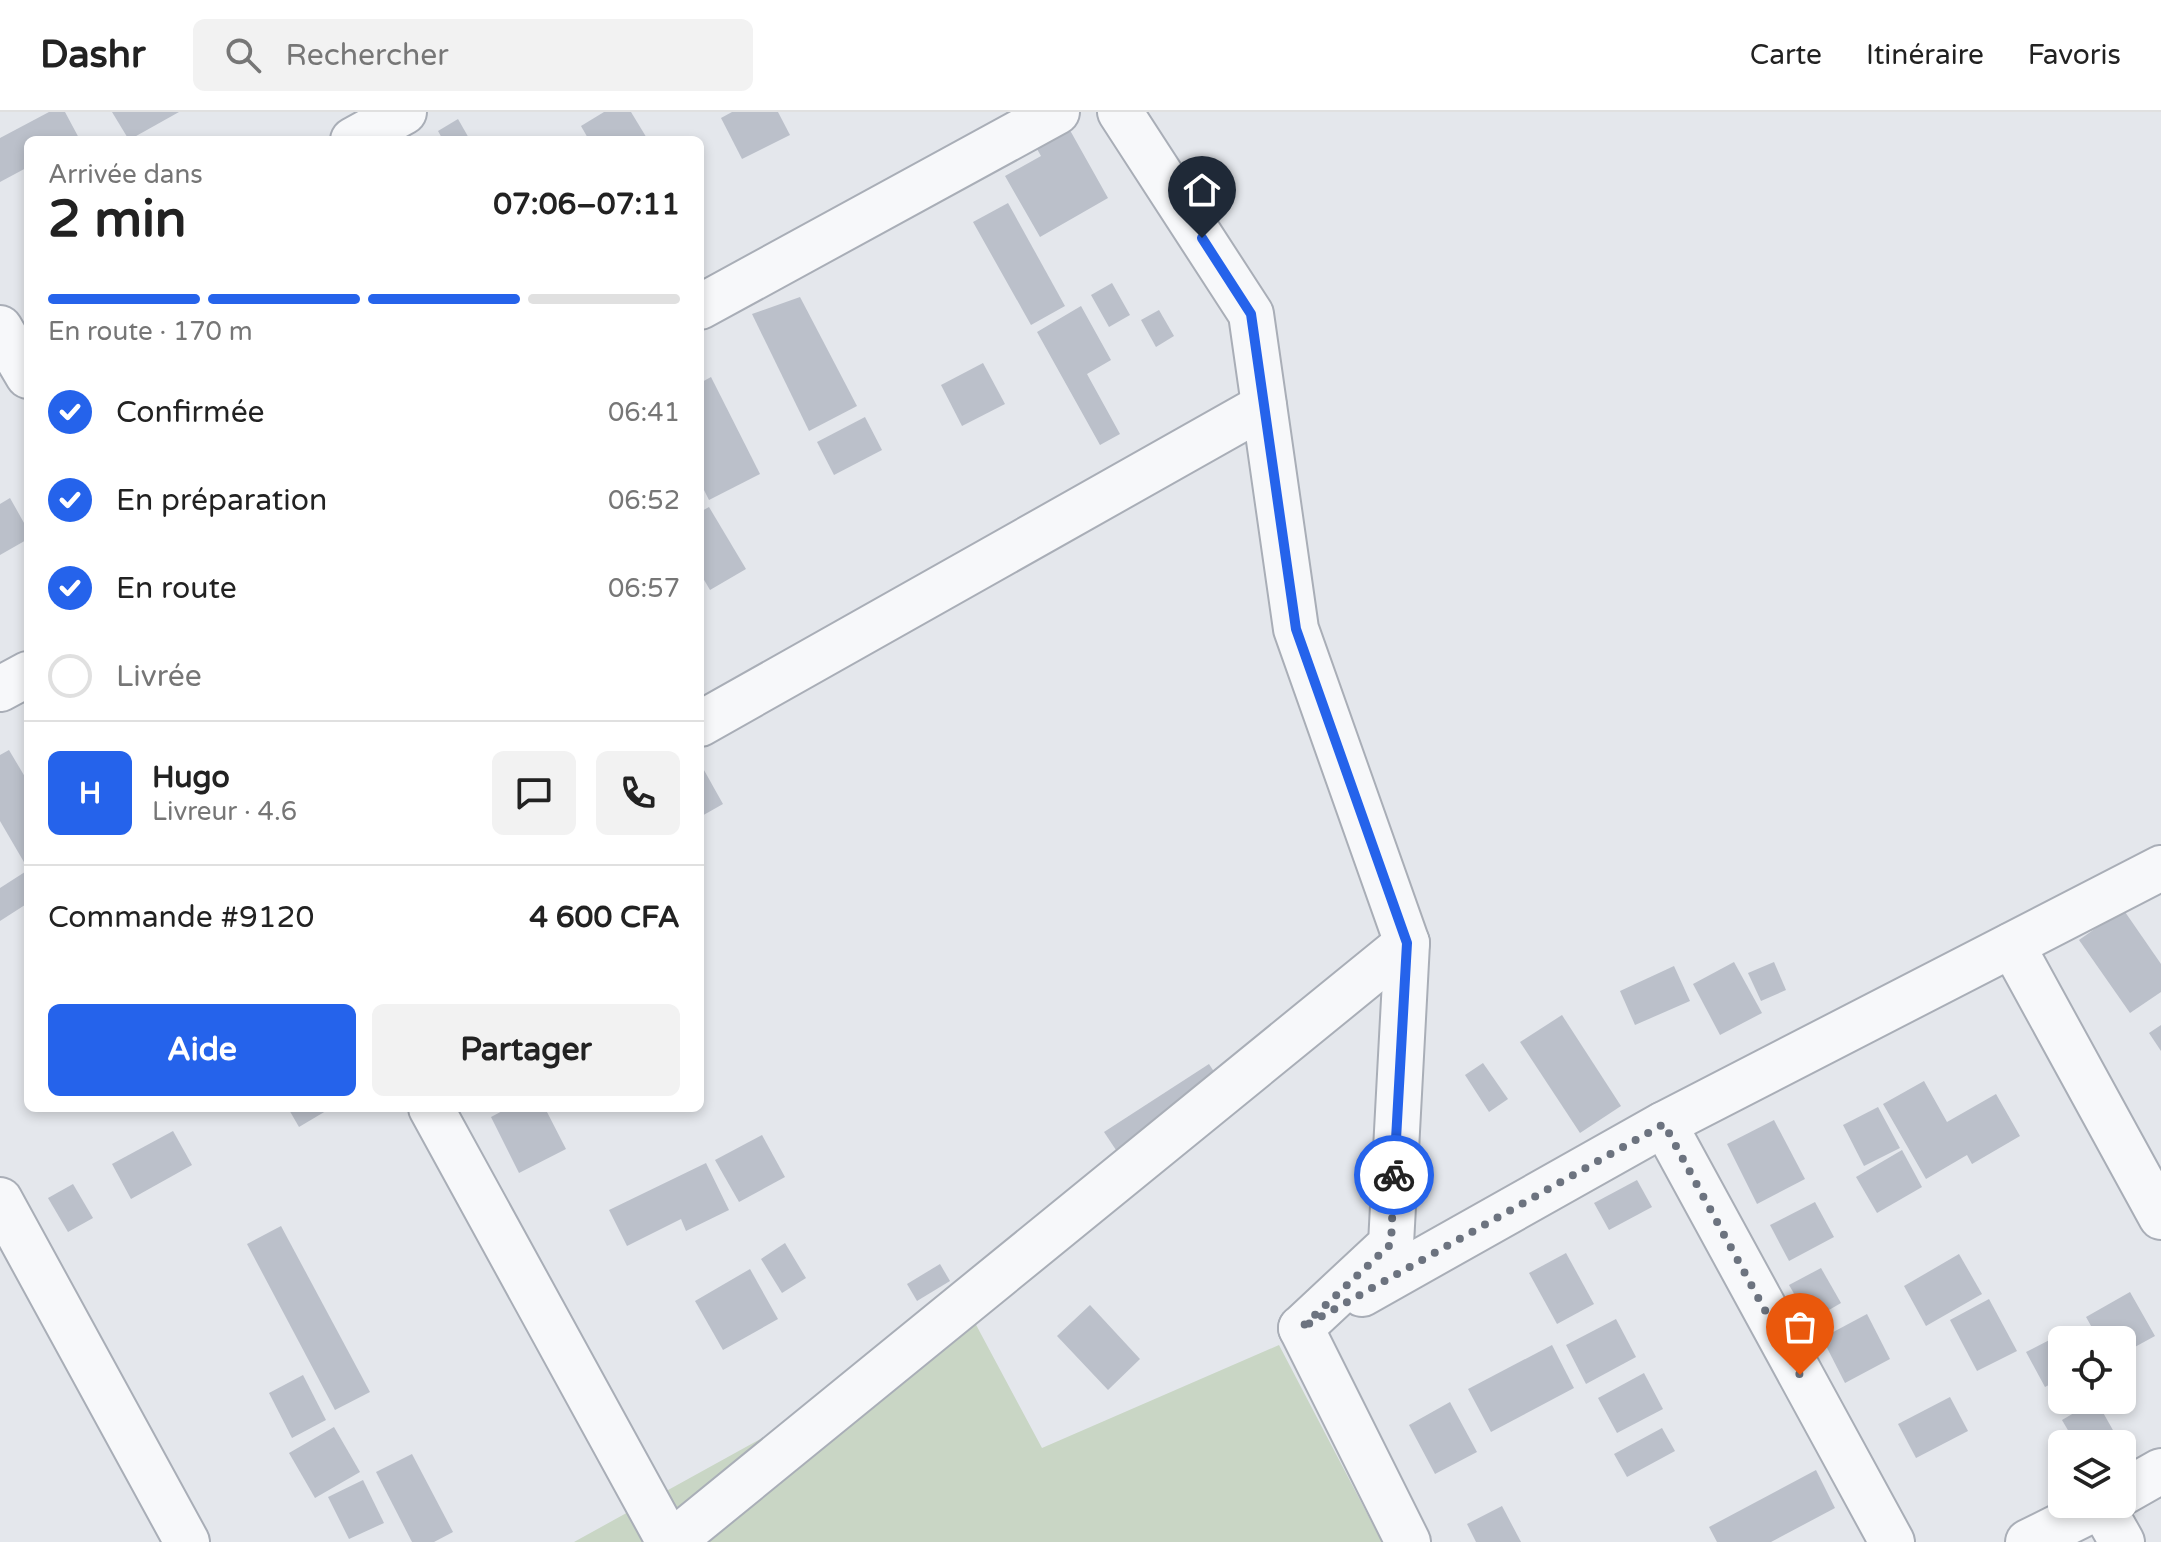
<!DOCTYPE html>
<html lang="fr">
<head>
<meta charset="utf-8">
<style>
	:root { --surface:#fff; --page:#f2f2f2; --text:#222; --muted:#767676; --line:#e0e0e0; --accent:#2563eb }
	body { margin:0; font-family:"Varela Round",sans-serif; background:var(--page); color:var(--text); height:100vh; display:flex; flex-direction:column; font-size:30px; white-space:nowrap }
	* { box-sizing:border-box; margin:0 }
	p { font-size:26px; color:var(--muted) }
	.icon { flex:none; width:44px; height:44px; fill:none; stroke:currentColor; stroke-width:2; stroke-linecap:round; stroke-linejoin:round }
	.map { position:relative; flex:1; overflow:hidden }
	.side { position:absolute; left:24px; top:24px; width:680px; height:976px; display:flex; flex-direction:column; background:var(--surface); border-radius:12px; box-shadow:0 4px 12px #0003 }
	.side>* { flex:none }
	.buttons { position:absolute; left:2048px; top:1214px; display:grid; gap:16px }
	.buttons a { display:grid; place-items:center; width:88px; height:88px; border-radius:12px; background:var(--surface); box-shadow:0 4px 12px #0003; font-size:40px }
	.pin { position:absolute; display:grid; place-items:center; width:68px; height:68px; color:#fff; margin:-82px -34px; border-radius:50% 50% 50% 0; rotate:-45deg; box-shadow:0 0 8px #0007 }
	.pin .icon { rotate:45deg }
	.courier { position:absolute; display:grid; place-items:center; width:80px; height:80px; margin:-40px; border:6px solid #2563eb; border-radius:50%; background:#fff; color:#222; box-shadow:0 2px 10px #0007 }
	.headline em { font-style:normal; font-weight:800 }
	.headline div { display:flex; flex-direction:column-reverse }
	.headline { display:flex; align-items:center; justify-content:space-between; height:136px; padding:0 24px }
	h1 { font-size:52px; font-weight:800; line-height:60px }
	.bar { display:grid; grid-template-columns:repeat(4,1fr); gap:12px 8px; align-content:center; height:96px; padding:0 24px }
	.bar i { height:10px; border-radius:6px; background:var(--line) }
	.bar .active { background:var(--accent) }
	.bar p { grid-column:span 4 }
	.line { display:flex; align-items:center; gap:20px; padding:0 24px; border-top:2px solid var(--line) }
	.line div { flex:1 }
	.round { display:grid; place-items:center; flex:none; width:84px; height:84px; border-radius:12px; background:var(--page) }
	ol { padding:0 24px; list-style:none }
	li { display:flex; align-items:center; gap:24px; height:88px }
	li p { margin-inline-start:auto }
	li .icon { padding:8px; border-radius:50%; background:var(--accent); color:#fff; stroke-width:4 }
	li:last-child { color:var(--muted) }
	li i { width:44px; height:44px; border:4px solid var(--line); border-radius:50% }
	.action { display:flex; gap:16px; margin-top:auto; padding:16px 24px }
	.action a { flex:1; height:92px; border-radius:12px; background:var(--accent); color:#fff; font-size:32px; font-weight:800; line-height:92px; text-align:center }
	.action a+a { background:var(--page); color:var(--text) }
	header { display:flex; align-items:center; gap:48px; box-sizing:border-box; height:112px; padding:0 40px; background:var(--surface); border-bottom:2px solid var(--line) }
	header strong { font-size:38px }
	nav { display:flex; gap:44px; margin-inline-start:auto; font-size:28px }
	.search { width:560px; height:72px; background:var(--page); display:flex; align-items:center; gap:20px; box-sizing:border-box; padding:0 28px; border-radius:12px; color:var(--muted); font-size:30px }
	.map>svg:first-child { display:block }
	.green { fill:#c9d6c5 }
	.building { fill:#bbc0ca }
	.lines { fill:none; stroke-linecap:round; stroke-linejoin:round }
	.minor-casing { stroke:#a9aeb7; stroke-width:48 }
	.minor { stroke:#f7f8fa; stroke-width:44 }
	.done { stroke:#6c737f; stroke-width:8; stroke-dasharray:0 14.4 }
	.route { stroke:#2563eb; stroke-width:10 }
</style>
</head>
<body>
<header>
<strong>Dashr</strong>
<div class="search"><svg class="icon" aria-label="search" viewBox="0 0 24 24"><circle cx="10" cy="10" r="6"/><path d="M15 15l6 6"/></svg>Rechercher</div>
<nav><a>Carte</a><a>Itinéraire</a><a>Favoris</a></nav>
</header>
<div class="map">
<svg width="2161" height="1430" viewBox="0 0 2161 1430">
	<rect width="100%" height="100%" fill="#e4e7ec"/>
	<polygon class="green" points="974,1209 1042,1336 1279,1233 1382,1430 574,1430"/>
	<g class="building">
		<polygon points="49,0 65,0 80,28 28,28 28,55 0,70 0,26"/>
		<polygon points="112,0 179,0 129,28"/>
		<polygon points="604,0 631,0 648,28 589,28 581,14"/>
		<polygon points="732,0 778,0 790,23 742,47 721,6"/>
		<polygon points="1062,4 1108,86 1040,125 1005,64 1041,44 1029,23"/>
		<polygon points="458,7 470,28 443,28 438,19"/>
		<polygon points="1008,91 1065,194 1031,213 973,110"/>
		<polygon points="1112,171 1130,203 1109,215 1091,183"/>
		<polygon points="800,185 857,294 809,319 752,202"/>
		<polygon points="1081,194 1111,248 1087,262 1120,322 1100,333 1037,220"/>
		<polygon points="1159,198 1174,224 1156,235 1141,208"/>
		<polygon points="983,251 1005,292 962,314 941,273"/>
		<polygon points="711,265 760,362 709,388 700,370 700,271"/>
		<polygon points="865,305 882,338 834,363 817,330"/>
		<polygon points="10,386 28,418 28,427 0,443 0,392"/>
		<polygon points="709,395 746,457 710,478 700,461 700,400"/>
		<polygon points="9,638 28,670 28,757 0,709 0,643"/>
		<polygon points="700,651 723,692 700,705"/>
		<polygon points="28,758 28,791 0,809 0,776"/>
		<polygon points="2123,797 2161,852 2161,880 2130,901 2079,828"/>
		<polygon points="1734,850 1762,901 1720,923 1693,872"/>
		<polygon points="1774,850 1786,878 1761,889 1748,861"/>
		<polygon points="1674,854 1690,889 1635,913 1620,879"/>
		<polygon points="1562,903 1621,994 1580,1021 1520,930"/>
		<polygon points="2161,913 2161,939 2149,921"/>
		<polygon points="1483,951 1508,987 1489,1000 1465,963"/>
		<polygon points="1209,952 1226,978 1122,1047 1104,1020"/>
		<polygon points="1924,969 1947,1010 1996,982 2020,1024 1972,1052 1967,1043 1926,1067 1883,992"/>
		<polygon points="1878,995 1900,1036 1864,1054 1843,1013"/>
		<polygon points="288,996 331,996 299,1015"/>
		<polygon points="508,996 554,996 547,1000 566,1037 519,1061 491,1005"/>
		<polygon points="1774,1008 1805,1067 1757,1092 1727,1032"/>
		<polygon points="173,1019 192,1053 131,1087 112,1052"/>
		<polygon points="762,1023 785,1065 739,1090 715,1048"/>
		<polygon points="1902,1038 1922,1075 1877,1101 1856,1065"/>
		<polygon points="706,1051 729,1098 686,1119 681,1107 627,1134 609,1098"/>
		<polygon points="1637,1068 1652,1095 1609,1118 1594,1091"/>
		<polygon points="73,1072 93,1106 68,1120 48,1086"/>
		<polygon points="1815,1090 1834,1125 1789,1149 1770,1113"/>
		<polygon points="281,1114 370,1280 335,1298 247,1132"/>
		<polygon points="785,1131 806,1166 782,1181 761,1147"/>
		<polygon points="1566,1141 1594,1192 1557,1212 1529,1161"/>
		<polygon points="1959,1142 1982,1182 1926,1214 1904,1174"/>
		<polygon points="940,1152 950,1169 917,1189 907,1172"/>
		<polygon points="1821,1156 1841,1191 1810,1209 1789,1173"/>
		<polygon points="750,1157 778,1207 723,1238 695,1189"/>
		<polygon points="2130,1180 2155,1224 2122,1242 2122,1228 2099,1228 2086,1205"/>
		<polygon points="1989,1187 2017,1239 1977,1259 1950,1208"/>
		<polygon points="1090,1193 1140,1247 1108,1278 1057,1224"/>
		<polygon points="1867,1202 1890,1247 1845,1271 1822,1226"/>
		<polygon points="1616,1207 1636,1245 1586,1272 1566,1233"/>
		<polygon points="2065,1220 2070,1228 2062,1228 2062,1266 2045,1275 2026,1240"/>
		<polygon points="1552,1233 1574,1276 1491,1320 1468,1277"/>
		<polygon points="1644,1261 1663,1297 1617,1321 1598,1286"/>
		<polygon points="303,1263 326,1308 292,1326 269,1281"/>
		<polygon points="1950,1285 1968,1319 1916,1346 1898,1312"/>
		<polygon points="2096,1288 2114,1320 2093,1332 2076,1332 2062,1308"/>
		<polygon points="1450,1290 1477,1340 1435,1362 1409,1313"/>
		<polygon points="334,1315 360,1360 315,1386 289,1341"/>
		<polygon points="1662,1316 1675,1339 1627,1365 1614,1342"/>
		<polygon points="412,1342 453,1420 434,1430 412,1430 376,1360"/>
		<polygon points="1816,1358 1835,1396 1771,1430 1717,1430 1709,1415"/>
		<polygon points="363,1368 384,1411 349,1427 328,1385"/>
		<polygon points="1502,1394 1521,1430 1476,1430 1467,1412"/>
	</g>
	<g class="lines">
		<defs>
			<g id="minor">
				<polyline points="1120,0 1251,202 1296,517 1407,831 1391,1132 1301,1216"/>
				<polyline points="353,28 404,0"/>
				<polyline points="700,195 1057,0"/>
				<polyline points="0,216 28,264"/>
				<polyline points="0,577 28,562"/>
				<polyline points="700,612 1264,294"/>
				<polyline points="2012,833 2161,1105"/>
				<polyline points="431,996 669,1430"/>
				<polyline points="1664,1012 1892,1430"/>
				<polyline points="0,1088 187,1430"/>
				<polyline points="1362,1182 1664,1012 2161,756"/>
				<polyline points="1301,1216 1408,1430"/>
				<polyline points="2122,1381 2161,1359"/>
				<polyline points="2101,1393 2122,1430"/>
				<polyline points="672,1430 1407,831"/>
				<polyline points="2028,1430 2104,1392"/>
			</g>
		</defs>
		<use href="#minor" class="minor-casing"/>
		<use href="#minor" class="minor"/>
	</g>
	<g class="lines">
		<polyline class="done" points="1394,1063 1391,1132 1301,1216 1664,1012 1800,1263"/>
		<polyline class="route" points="1202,126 1251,202 1296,517 1407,831 1394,1063"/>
	</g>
</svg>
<div class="buttons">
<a><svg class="icon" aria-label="locate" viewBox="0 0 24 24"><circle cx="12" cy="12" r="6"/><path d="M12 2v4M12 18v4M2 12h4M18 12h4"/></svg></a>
<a><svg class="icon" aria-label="layers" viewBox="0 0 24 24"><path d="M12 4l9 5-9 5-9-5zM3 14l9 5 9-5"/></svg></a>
</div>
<div class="pin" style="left:1800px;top:1263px;background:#ea580c"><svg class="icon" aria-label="bag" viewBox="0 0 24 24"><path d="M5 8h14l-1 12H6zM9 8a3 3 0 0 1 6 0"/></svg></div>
<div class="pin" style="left:1202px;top:126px;background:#1f2937"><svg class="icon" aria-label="home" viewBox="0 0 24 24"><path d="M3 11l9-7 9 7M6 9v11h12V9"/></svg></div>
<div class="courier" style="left:1394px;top:1063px"><svg class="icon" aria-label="bike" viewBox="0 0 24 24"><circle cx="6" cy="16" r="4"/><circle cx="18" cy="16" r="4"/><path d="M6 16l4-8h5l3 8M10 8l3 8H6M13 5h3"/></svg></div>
<section class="side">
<div class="headline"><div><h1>2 min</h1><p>Arrivée dans</p></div><em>07:06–07:11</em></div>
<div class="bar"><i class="active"></i><i class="active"></i><i class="active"></i><i></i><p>En route · 170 m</p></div>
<ol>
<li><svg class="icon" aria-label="check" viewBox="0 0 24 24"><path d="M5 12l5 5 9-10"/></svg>Confirmée<p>06:41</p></li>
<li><svg class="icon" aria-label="check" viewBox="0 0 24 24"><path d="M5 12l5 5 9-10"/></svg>En préparation<p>06:52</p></li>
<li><svg class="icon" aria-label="check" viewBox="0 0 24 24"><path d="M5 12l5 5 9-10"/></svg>En route<p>06:57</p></li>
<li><i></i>Livrée</li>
</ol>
<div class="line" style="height:144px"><b class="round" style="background:var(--accent);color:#fff">H</b><div><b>Hugo</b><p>Livreur · 4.6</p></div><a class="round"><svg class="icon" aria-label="chat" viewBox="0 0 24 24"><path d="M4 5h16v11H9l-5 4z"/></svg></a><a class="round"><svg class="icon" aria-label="phone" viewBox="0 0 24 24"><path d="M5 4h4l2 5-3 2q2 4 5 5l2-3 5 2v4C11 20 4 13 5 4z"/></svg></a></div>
<div class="line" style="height:104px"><div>Commande #9120</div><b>4 600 CFA</b></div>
<div class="action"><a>Aide</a><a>Partager</a></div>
</section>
</div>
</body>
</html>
